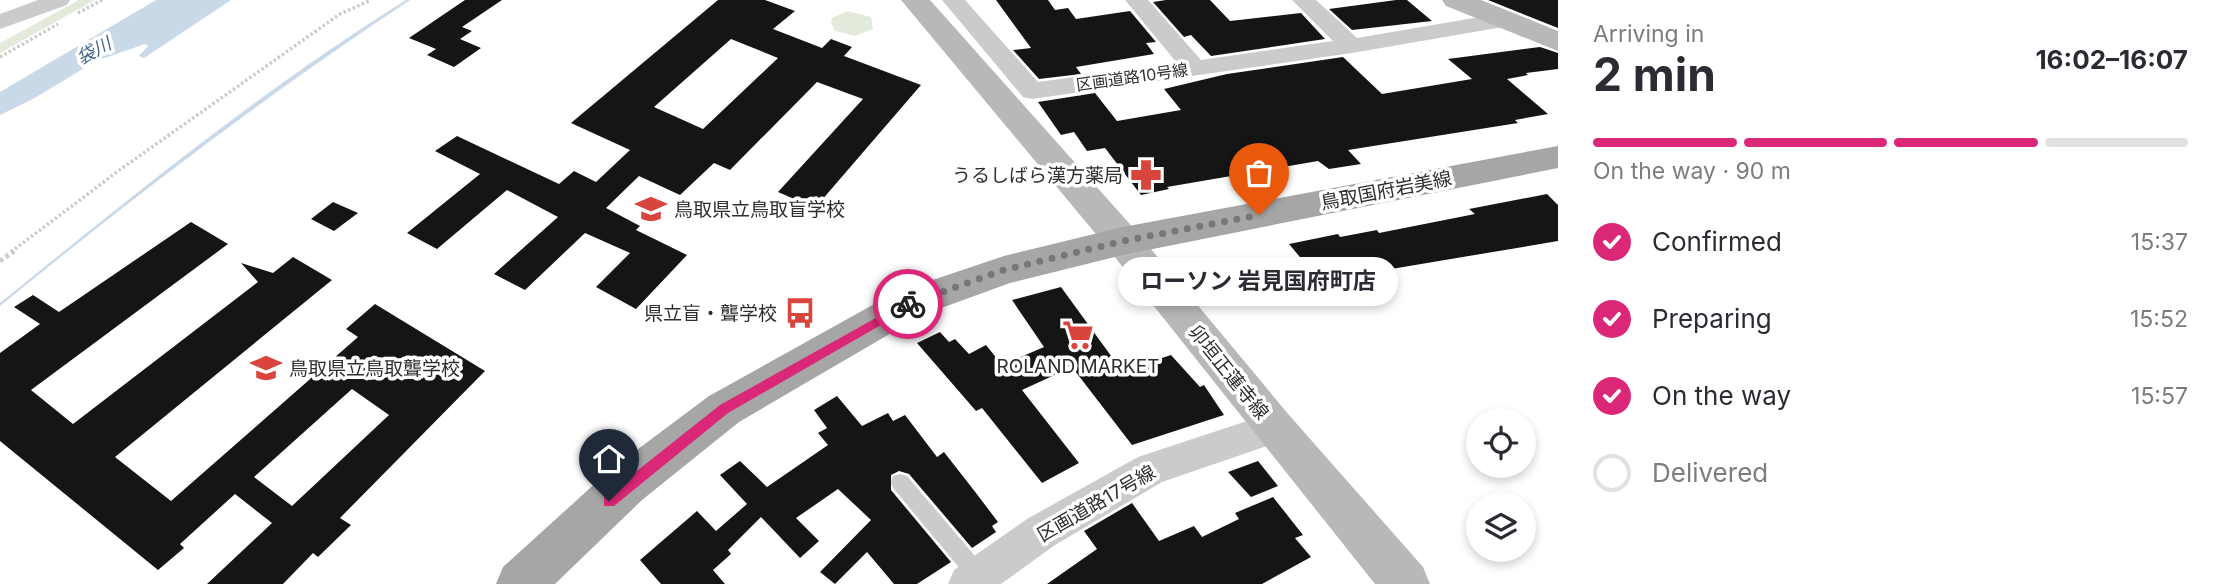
<!DOCTYPE html>
<html lang="en">
<head>
<meta charset="utf-8">
<style>
	:root { --surface:#fff; --page:#f2f2f3; --text:#2b2b33; --muted:#7c7c81; --line:#e1e1e2; --accent:#db2777 }
	body { margin:0; font-family:Inter,"Noto Sans JP",sans-serif; background:var(--page); color:var(--text); height:100vh; display:flex; flex-direction:column; font-size:26px; white-space:nowrap }
	* { box-sizing:border-box; margin:0 }
	p { font-size:23px; color:var(--muted) }
	.icon { flex:none; width:38px; height:38px; fill:none; stroke:currentColor; stroke-width:2; stroke-linecap:round; stroke-linejoin:round }
	.map { position:relative; flex:1; overflow:hidden }
	.details { display:flex; flex-direction:column; background:var(--surface); width:665px }
	.details>* { flex:none }
	.tools { position:absolute; left:1466px; top:408px; display:grid; gap:14px }
	.tools a { display:grid; place-items:center; width:70px; height:70px; border-radius:50%; background:var(--surface); box-shadow:0 4px 10px #0003; font-size:35px }
	.pin { position:absolute; display:grid; place-items:center; width:60px; height:60px; color:#fff; margin:-72px -30px; border-radius:50% 50% 50% 0; rotate:-45deg; box-shadow:0 0 7px #0007 }
	.pin .icon { rotate:45deg }
	.courier { position:absolute; display:grid; place-items:center; width:70px; height:70px; margin:-35px; border:5px solid #db2777; border-radius:50%; background:#fff; color:#222; box-shadow:0 2px 9px #0007 }
	.bubble { position:absolute; height:49px; border-radius:24px; background:var(--surface); box-shadow:0 4px 10px #0003; font-size:23px; font-weight:700; line-height:49px; text-align:center }
	.overview em { font-style:normal; font-weight:700 }
	.overview div { display:flex; flex-direction:column-reverse }
	.overview { display:flex; align-items:center; justify-content:space-between; height:119px; padding:0 35px }
	h1 { font-size:46px; font-weight:700; line-height:52px }
	.bar { display:grid; grid-template-columns:repeat(4,1fr); gap:10px 7px; align-content:center; height:84px; padding:0 35px }
	.bar i { height:9px; border-radius:5px; background:var(--line) }
	.bar .current { background:var(--accent) }
	.bar p { grid-column:span 4 }
	ol { padding:0 35px; list-style:none }
	li { display:flex; align-items:center; gap:21px; height:77px }
	li p { margin-inline-start:auto }
	li .icon { padding:7px; border-radius:50%; background:var(--accent); color:#fff; stroke-width:4 }
	li:last-child { color:var(--muted) }
	li i { width:38px; height:38px; border:4px solid var(--line); border-radius:50% }
	main { display:flex; flex:1; min-height:0 }
	.map>svg:first-child { display:block }
	.green { fill:#e2eadc }
	.water { fill:#cad9e8 }
	.building { fill:#151515; fill-rule:evenodd }
	.lines { fill:none; stroke-linecap:round; stroke-linejoin:round }
	.path-far1 { stroke:#cbcbcb; stroke-width:3.5; stroke-dasharray:2.5 2.5; stroke-linecap:butt }
	.path { stroke:#cbcbcb; stroke-width:5; stroke-dasharray:3.5 3.5; stroke-linecap:butt }
	.lane { fill:#cbcbcb; fill-rule:evenodd }
	.street { fill:#cbcbcb; fill-rule:evenodd }
	.secondary { fill:#b8b8b8; fill-rule:evenodd }
	.primary { fill:#a6a6a6; fill-rule:evenodd }
	.route { fill:#db2777 }
	.done { stroke:#777; stroke-width:7; stroke-dasharray:0 12.6 }
	.labels { text-anchor:middle; stroke-width:7; stroke-linejoin:round; paint-order:stroke }
	.far-street-label { font-size:16px; fill:#2e2e2e; stroke:#fff }
	.far-water-label { font-size:18px; font-style:italic; fill:#426489; stroke:#fff }
	.poi-label { font-size:19px; fill:#2e2e2e; stroke:#fff; text-anchor:end }
	.street-label { font-size:19px; fill:#2e2e2e; stroke:#fff }
</style>
</head>
<body>
<main>
<div class="map">
<svg width="1558" height="584" viewBox="0 0 1558 584">
	<rect width="100%" height="100%" fill="#fff"/>
	<g class="green">
		<polygon points="79,0 95,0 0,53 0,43"/>
		<polygon points="847,11 871,17 873,29 855,36 835,31 831,22 832,18"/>
	</g>
	<g class="water">
		<polygon points="156,0 231,0 144,58 139,56 148,46 145,44 96,61 33,99 0,115 0,92"/>
		<path d="M406,0H410C268,94 132,198 0,306V303C131,197 263,89 406,0Z"/>
	</g>
	<g class="building">
		<polygon points="465,0 502,0 462,27 472,31 460,39 481,48 454,67 427,55 436,49 409,38"/>
		<path d="M718,0H765L795,11L773,29L822,48L831,39L852,47L844,56L921,85L815,208L778,192L863,99L817,82L730,170L714,163L680,195L639,176L606,208L640,226L636,230L687,255L636,309L596,287L630,253L585,233L525,290L494,274L558,217L507,190L437,249L407,233L480,174L435,151L457,136L559,184L574,171L596,182L630,150L571,123ZM731,39L778,58L703,129L654,107Z"/>
		<polygon points="996,0 1048,0 1055,10 1068,8 1076,19 1130,11 1156,42 1146,43 1154,54 1076,67 1081,74 1039,79 1013,50 1031,48"/>
		<polygon points="1166,0 1210,0 1230,21 1301,13 1325,39 1211,56 1191,35 1184,37 1153,2"/>
		<polygon points="1396,0 1407,0 1432,21 1352,30 1329,9"/>
		<polygon points="1488,0 1558,0 1558,28"/>
		<polygon points="1540,47 1558,53 1558,69 1526,73 1528,75 1507,79 1548,114 1515,120 1518,123 1348,150 1361,164 1329,169 1318,161 1167,187 1169,189 1141,195 1105,148 1087,151 1074,132 1061,135 1038,102 1095,93 1117,121 1181,110 1164,89 1227,74 1343,57 1382,94 1472,79 1448,59"/>
		<polygon points="1547,194 1558,205 1558,241 1320,281 1289,244 1338,234 1340,237 1377,230 1379,233 1475,214 1469,209"/>
		<polygon points="333,202 358,213 334,231 311,219"/>
		<path d="M191,222L228,244L31,390L73,424L258,282L241,263L273,273L293,257L332,280L115,457L171,501L358,337L346,329L375,304L485,371L340,518L351,525L318,557L313,553L283,584H207L272,523L235,494L180,544L184,548L158,570L0,441V353L40,324L14,307L33,295L59,312ZM352,389L389,415L292,506L254,477Z"/>
		<polygon points="1061,287 1122,371 1171,355 1200,387 1204,385 1224,415 1132,445 1072,367 1022,390 1079,463 1042,483 982,408 976,411 917,343 940,332 949,342 955,339 969,354 986,345 1002,365 1044,347 1012,300"/>
		<polygon points="837,396 862,426 888,413 893,421 905,415 937,457 944,452 976,493 998,522 992,526 996,532 972,548 909,474 899,471 891,475 891,490 951,562 917,584 894,584 867,552 835,584 820,572 871,520 838,489 796,518 819,541 800,558 761,517 728,550 731,554 713,570 725,584 661,584 640,560 697,511 716,531 747,504 720,475 740,461 767,487 828,445 818,433 827,428 814,410"/>
		<polygon points="1258,461 1278,486 1251,497 1228,472"/>
		<polygon points="1273,497 1303,535 1295,538 1311,557 1262,584 1047,584 1097,549 1084,531 1132,503 1159,541 1194,526 1202,537 1239,519 1235,513"/>
	</g>
	<g class="lines">
		<g class="path-far1">
			<polyline points="78,13 102,0"/>
			<polyline points="0,57 58,24"/>
			<polyline points="11,252 121,169 340,14 371,0"/>
		</g>
		<polyline class="path" points="0,261 14,251"/>
		<polygon class="lane" points="900,474 907,476 986,569 989,576 986,583 972,583 893,488 891,482 893,476"/>
		<g class="street">
			<polygon points="38,0 70,0 67,5 0,29 0,14"/>
			<polygon points="942,0 965,0 1038,82 1177,63 1125,0 1148,0 1201,60 1333,41 1292,0 1316,0 1357,38 1503,13 1511,15 1515,20 1511,25 1503,27 1352,53 1032,99 1023,97"/>
			<polygon points="1274,412 1287,417 1292,428 1287,439 1162,482 1055,545 1001,584 948,584 954,570 1027,519 1138,457"/>
		</g>
		<g class="secondary">
			<polygon points="901,0 930,0 1136,231 1289,415 1423,567 1430,584 1375,584 1110,251"/>
			<polygon points="1442,0 1481,0 1558,31 1558,51 1446,6"/>
		</g>
		<polygon class="primary" points="1558,146 1558,168 1123,255 1010,283 922,315 739,422 642,500 555,584 496,584 503,567 610,470 709,396 894,293 1004,256 1123,227"/>
	</g>
	<polygon class="route" points="908,300 912,301 912,307 728,413 614,506 604,506 604,497 720,405"/>
	<g class="lines">
		<polyline class="done" points="908,304 1004,270 1123,241 1259,215"/>
	</g>
	<defs>
		<symbol id="pharmacy-bare" viewBox="-9 -9 18 18"><path d="M-2-6h4v4h4v4h-4v4h-4v-4h-4v-4h4Z" fill="#d7453d" stroke="#fff" stroke-width="2.5" paint-order="stroke"/></symbol>
		<symbol id="school-bare" viewBox="-9 -9 18 18"><path d="M0-5L7-2L0 1L-7-2ZM-4 1L0 2.5L4 1V4Q0 6-4 4Z" fill="#d7453d" stroke="#fff" stroke-width="2.5" paint-order="stroke"/></symbol>
		<symbol id="bus-bare" viewBox="-9 -9 18 18"><path d="M-5-6H5V4H4V6H2V4H-2V6H-4V4H-5ZM-3.5-4V0h7V-4ZM-3.5 1.2v1.5H-2V1.2ZM2 1.2v1.5H3.5V1.2Z" fill="#d7453d" stroke="#fff" stroke-width="2.5" paint-order="stroke"/></symbol>
		<symbol id="supermarket-bare" viewBox="-9 -9 18 18"><path d="M-6-5.5h2.5l.6 2H6L4.5 2H-2.5L-4.4-4H-6ZM-1.5 3.2a1.3 1.3 0 1 0 .1 0ZM3 3.2a1.3 1.3 0 1 0 .1 0Z" fill="#d7453d" stroke="#fff" stroke-width="2.5" paint-order="stroke"/></symbol>
	</defs>
	<g fill-rule="evenodd">
		<use href="#pharmacy-bare" x="1124" y="153" width="44" height="44"/>
		<use href="#school-bare" x="629" y="187" width="44" height="44"/>
		<use href="#bus-bare" x="778" y="291" width="44" height="44"/>
		<use href="#supermarket-bare" x="1056" y="313" width="44" height="44"/>
		<use href="#school-bare" x="244" y="346" width="44" height="44"/>
	</g>
	<g class="labels">
		<g class="far-street-label">
			<text transform="translate(1132 77) rotate(-8)" y="6">区画道路10号線</text>
		</g>
		<g class="far-water-label">
			<text transform="translate(94 51) rotate(-28)" y="6">袋川</text>
		</g>
		<g class="poi-label">
			<text x="1123" y="182">うるしばら漢方薬局</text>
			<text x="674" y="216" text-anchor="start">鳥取県立鳥取盲学校</text>
			<text x="777" y="320">県立盲・聾学校</text>
			<text x="1078" y="373" text-anchor="middle">ROLAND MARKET</text>
			<text x="289" y="375" text-anchor="start">鳥取県立鳥取聾学校</text>
		</g>
		<g class="street-label">
			<text transform="translate(1386 190) rotate(-11)" y="7">鳥取国府岩美線</text>
			<text transform="translate(1229 372) rotate(51)" y="7">卯垣正蓮寺線</text>
			<text transform="translate(1096 503) rotate(-30)" y="7">区画道路17号線</text>
		</g>
	</g>
</svg>
<div class="tools">
<a><svg class="icon" aria-label="locate" viewBox="0 0 24 24"><circle cx="12" cy="12" r="6"/><path d="M12 2v4M12 18v4M2 12h4M18 12h4"/></svg></a>
<a><svg class="icon" aria-label="layers" viewBox="0 0 24 24"><path d="M12 4l9 5-9 5-9-5zM3 14l9 5 9-5"/></svg></a>
</div>
<div class="pin" style="left:1259px;top:215px;background:#ea580c"><svg class="icon" aria-label="bag" viewBox="0 0 24 24"><path d="M5 8h14l-1 12H6zM9 8a3 3 0 0 1 6 0"/></svg></div>
<div class="pin" style="left:609px;top:501px;background:#1f2937"><svg class="icon" aria-label="home" viewBox="0 0 24 24"><path d="M3 11l9-7 9 7M6 9v11h12V9"/></svg></div>
<div class="courier" style="left:908px;top:304px"><svg class="icon" aria-label="bike" viewBox="0 0 24 24"><circle cx="6" cy="16" r="4"/><circle cx="18" cy="16" r="4"/><path d="M6 16l4-8h5l3 8M10 8l3 8H6M13 5h3"/></svg></div>
<div class="bubble" style="left:1118px;top:257px;width:280px">ローソン 岩見国府町店</div>
</div>
<section class="details">
<div class="overview"><div><h1>2 min</h1><p>Arriving in</p></div><em>16:02–16:07</em></div>
<div class="bar"><i class="current"></i><i class="current"></i><i class="current"></i><i></i><p>On the way · 90 m</p></div>
<ol>
<li><svg class="icon" aria-label="check" viewBox="0 0 24 24"><path d="M5 12l5 5 9-10"/></svg>Confirmed<p>15:37</p></li>
<li><svg class="icon" aria-label="check" viewBox="0 0 24 24"><path d="M5 12l5 5 9-10"/></svg>Preparing<p>15:52</p></li>
<li><svg class="icon" aria-label="check" viewBox="0 0 24 24"><path d="M5 12l5 5 9-10"/></svg>On the way<p>15:57</p></li>
<li><i></i>Delivered</li>
</ol>
</section>
</main>
</body>
</html>
